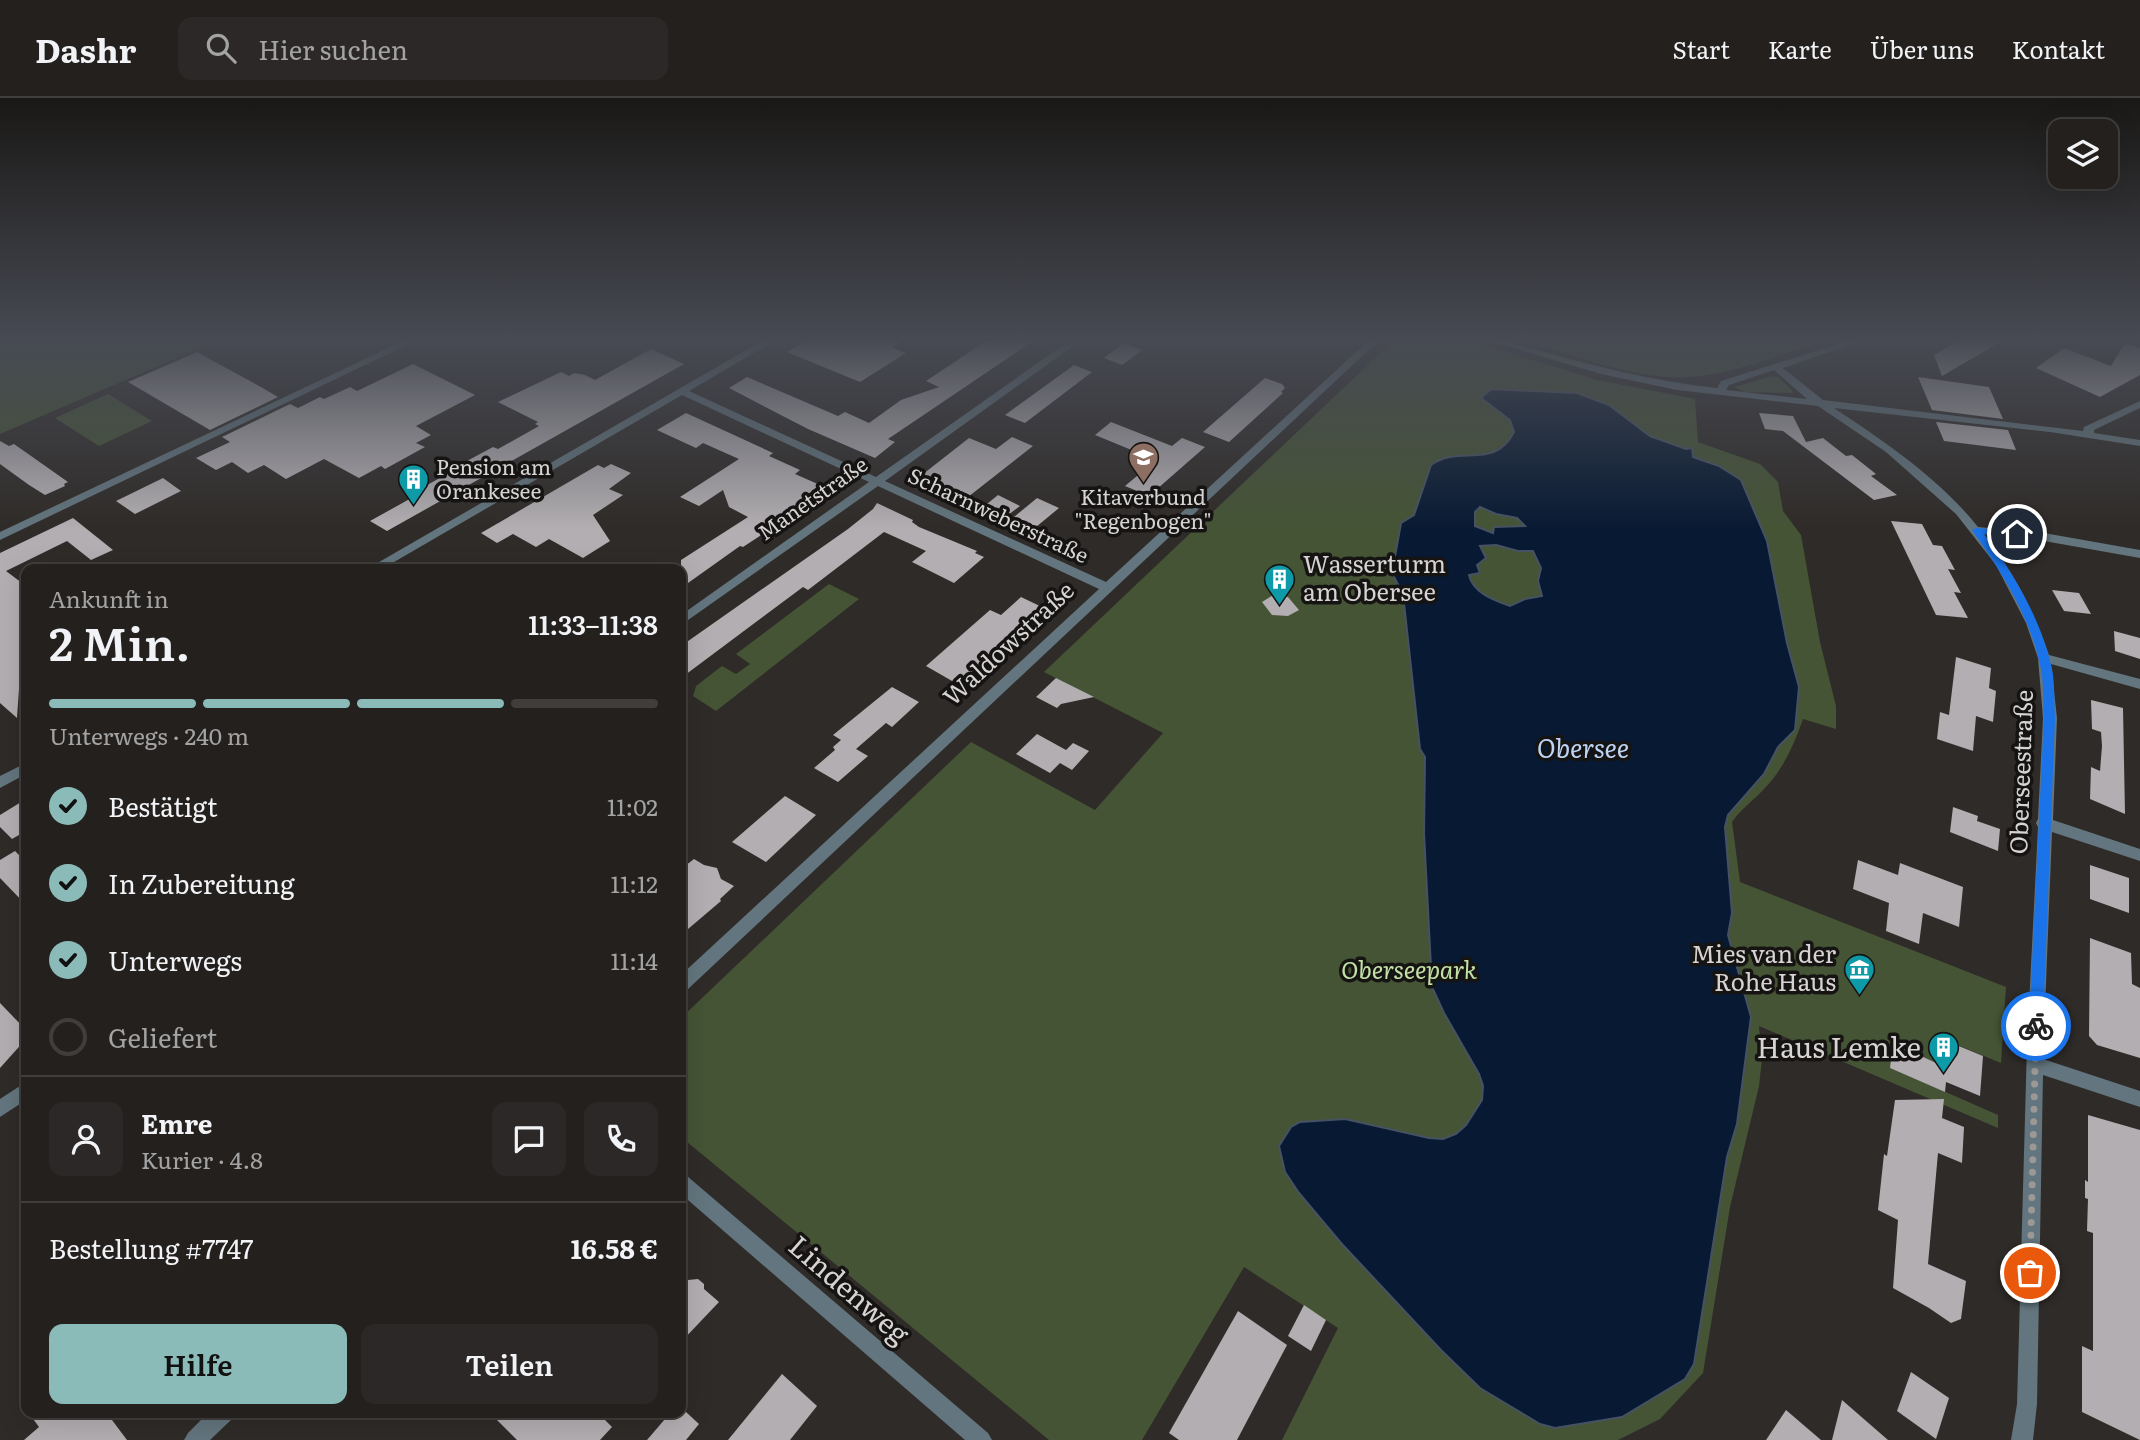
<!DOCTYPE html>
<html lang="de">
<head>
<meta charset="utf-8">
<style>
	:root { --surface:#23201e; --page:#2b2827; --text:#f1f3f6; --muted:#a3a3a4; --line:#403e3c; --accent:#8bbbb9 }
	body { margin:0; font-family:Literata,serif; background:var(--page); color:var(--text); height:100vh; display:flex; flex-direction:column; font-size:26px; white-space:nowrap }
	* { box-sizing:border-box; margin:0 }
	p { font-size:23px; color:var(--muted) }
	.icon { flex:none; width:38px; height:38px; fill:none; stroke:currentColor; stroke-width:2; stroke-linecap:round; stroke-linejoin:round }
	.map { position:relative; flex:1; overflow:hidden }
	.panel { position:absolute; left:21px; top:466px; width:665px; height:854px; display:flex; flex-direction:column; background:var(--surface); border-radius:14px; box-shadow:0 7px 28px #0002,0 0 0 2px var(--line) }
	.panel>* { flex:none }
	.fabs { position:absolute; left:2048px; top:21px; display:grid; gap:14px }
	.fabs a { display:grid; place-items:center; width:70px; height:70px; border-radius:14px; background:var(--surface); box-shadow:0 7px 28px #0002,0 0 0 2px var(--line); font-size:35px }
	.pin { position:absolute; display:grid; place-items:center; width:60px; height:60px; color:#fff; margin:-30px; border:4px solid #fff; border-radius:50%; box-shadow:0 2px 7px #0007 }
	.courier { position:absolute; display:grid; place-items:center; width:70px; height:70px; margin:-35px; border:5px solid #1a73e8; border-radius:50%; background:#fff; color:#222; box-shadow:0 2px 9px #0007 }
	.summary em { font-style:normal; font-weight:600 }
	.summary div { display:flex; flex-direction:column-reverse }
	.summary { display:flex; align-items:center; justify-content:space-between; height:119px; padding:0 28px }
	h1 { font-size:46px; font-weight:600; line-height:52px }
	.bar { display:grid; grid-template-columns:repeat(4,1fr); gap:10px 7px; align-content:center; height:84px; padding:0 28px }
	.bar i { height:9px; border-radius:5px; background:var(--line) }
	.bar .selected { background:var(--accent) }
	.bar p { grid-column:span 4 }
	.line { display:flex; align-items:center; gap:18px; padding:0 28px; border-top:2px solid var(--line) }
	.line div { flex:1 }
	.round { display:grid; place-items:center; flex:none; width:74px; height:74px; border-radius:14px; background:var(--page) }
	ol { padding:0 28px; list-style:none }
	li { display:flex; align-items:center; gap:21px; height:77px }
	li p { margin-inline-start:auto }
	li .icon { padding:7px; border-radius:50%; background:var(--accent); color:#111; stroke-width:4 }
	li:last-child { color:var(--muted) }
	li i { width:38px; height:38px; border:4px solid var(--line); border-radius:50% }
	.action { display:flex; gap:14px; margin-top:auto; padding:14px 28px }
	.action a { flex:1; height:80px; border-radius:14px; background:var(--accent); color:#111; font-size:28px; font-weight:600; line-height:80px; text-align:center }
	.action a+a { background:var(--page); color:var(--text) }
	header { display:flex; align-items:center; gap:42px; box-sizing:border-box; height:98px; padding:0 35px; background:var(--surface); border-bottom:2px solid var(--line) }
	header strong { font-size:33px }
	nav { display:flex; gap:38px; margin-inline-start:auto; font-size:24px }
	.search { width:490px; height:63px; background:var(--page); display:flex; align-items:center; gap:18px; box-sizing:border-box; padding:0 24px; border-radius:14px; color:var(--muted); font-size:26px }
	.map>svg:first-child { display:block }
	.green { fill:#455435 }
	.water { fill:#081a33; stroke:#465263; stroke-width:2; fill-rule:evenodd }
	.building { fill:#b2aeb1 }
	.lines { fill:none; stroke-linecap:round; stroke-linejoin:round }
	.street { fill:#63757e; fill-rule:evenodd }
	.route { fill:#1a73e8 }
	.done { stroke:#9c9896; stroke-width:7; stroke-dasharray:0 12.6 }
	.labels { text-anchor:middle; stroke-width:7; stroke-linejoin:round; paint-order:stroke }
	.far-poi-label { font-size:21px; fill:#d6d3d2; stroke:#151413; text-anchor:start }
	.far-street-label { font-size:21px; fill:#d6d3d2; stroke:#151413 }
	.poi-label { font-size:24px; fill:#d6d3d2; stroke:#151413; text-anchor:start }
	.street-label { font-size:24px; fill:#d6d3d2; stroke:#151413 }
	.park-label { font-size:24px; font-style:italic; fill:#c3e1a6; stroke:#151413 }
	.water-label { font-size:26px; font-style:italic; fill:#bdd4f4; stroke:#151413 }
	.near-poi-label { font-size:28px; fill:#d6d3d2; stroke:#151413; text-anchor:end }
	.near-street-label { font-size:28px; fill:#d6d3d2; stroke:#151413 }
</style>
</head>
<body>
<header>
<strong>Dashr</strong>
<div class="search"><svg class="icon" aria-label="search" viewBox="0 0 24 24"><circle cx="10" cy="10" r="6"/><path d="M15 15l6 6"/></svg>Hier suchen</div>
<nav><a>Start</a><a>Karte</a><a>Über uns</a><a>Kontakt</a></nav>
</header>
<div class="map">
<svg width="2140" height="1342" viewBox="0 0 2140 1342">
	<rect width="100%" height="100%" fill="#2f2b28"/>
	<g class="green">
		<polygon points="0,243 216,243 0,336"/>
		<path d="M1393,243H1471L1597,282L1695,301L1698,344L1760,366L1778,384L1783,413L1801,437L1820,544L1836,608V631L1803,621C1794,647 1783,672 1763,692C1753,703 1741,711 1732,724L1740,784L2006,889L2001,965L1950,944L1947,970L1894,946L1891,970L1998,1017V1030L1759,928L1762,961L1759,988L1730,1109L1703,1275L1660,1321L1618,1342H1282L1338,1230L1244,1169L1142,1342H1049L681,1039V920L971,644L1095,712L1163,635L1044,574Z"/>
		<path d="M1527,243H1822C1776,259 1715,283 1666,279C1619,275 1571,257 1527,243Z"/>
		<polygon points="1772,278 1778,279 1792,292 1793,295 1744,294 1735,289"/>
		<polygon points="108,296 152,323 99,348 55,320"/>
		<polygon points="829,486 859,501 716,613 693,598 696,588 722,568 736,576 750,566 736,556"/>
	</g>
	<path class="water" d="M1491,291L1577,295L1609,307L1650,338L1686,351L1692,350L1693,359L1719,368L1741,382L1767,443L1787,545L1799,589L1795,632L1778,649L1764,676L1728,717L1725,729L1732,815L1728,837L1751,919L1737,1026L1727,1059L1694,1266L1685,1281L1622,1319L1555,1330L1540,1326L1480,1290L1441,1252L1341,1145L1299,1095L1285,1074L1279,1048L1291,1029L1300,1024L1345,1021L1429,1040L1443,1041L1456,1036L1466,1027L1482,1002L1483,988L1479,976L1444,915L1432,889L1424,735L1425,659L1420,651L1403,496L1392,475L1401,425L1414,417L1431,367C1460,346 1494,373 1514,334L1510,322L1481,300ZM1480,409L1496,416L1517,420L1525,428L1494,429L1493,435L1475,428V414ZM1496,447L1518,453H1533L1541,470L1538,483L1542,498L1525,501L1510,508C1494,502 1473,495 1469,477L1480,475L1477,467L1486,460L1480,448Z"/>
	<g class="building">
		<polygon points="806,243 902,243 892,249 906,255 860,284 787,254"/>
		<polygon points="986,243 1033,243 888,341 895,344 875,360 808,331 729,290 747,279 838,318 845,314 869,325 901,302 939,289 926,283"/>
		<polygon points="1958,243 2002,243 1942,278 1934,257"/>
		<polygon points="1124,245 1142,252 1122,267 1104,260"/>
		<polygon points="2125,245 2140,250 2140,277 2100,299 2036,270 2064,250 2111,268"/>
		<polygon points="651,251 684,266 387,433 370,423 424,393 420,391 454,372 452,371 493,349 498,351 539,328 535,326 538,324 498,304 561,274 569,278 574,275 585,277 595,282"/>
		<polygon points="197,254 261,289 278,299 210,332 128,284"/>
		<polygon points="413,266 475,297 416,328 431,337 416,345 425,349 385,371 381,368 359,380 324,361 286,381 264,367 248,375 232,364 216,372 196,360 230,344 222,339 290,306 298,310 320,299 324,301 350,289 357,293"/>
		<polygon points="1074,267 1092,274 1025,325 1005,317"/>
		<polygon points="1918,279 1989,289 2003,321 1932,312"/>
		<polygon points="1265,280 1282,286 1285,290 1281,294 1283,295 1229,344 1203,334"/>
		<polygon points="686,315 773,355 769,358 800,372 795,376 820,387 811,394 817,397 810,402 813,403 743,449 740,448 681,490 681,462 748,419 729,409 723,392 699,408 680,399 739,361 703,345 696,350 657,332"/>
		<polygon points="1759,315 1793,318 1806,344 1823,340 1846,358 1852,357 1876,376 1871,378 1897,397 1874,402 1783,333 1765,331"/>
		<polygon points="1111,324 1172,348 1182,340 1205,349 1149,398 1125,388 1156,362 1095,337"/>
		<polygon points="1936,324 2008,332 2016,352 1944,343"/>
		<polygon points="1012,339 1033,348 968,399 918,380 969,340 996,351"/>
		<polygon points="0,343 9,348 14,346 68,384 64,386 65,388 45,397 29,387 0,366"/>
		<polygon points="611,366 631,375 609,391 623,397 593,417 610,443 583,460 549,441 536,449 513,436 497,445 481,435 598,367 604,370"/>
		<polygon points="163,380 181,393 135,416 116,403"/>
		<polygon points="998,397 1020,408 1004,420 982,410"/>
		<polygon points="1037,400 1059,410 1036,429 1014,419"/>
		<polygon points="877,405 913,422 912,424 919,429 977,453 975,455 984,459 954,485 912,464 926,453 884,434 808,492 803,489 681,580 681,548 848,431 873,411"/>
		<polygon points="73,420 113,452 91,462 67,443 6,473 26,488 17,620 0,605 0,455"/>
		<polygon points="1891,423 1922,426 1933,447 1942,448 1955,472 1948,471 1961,495 1954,494 1968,520 1936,517"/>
		<polygon points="2052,492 2079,495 2091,516 2064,513"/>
		<polygon points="1273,497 1288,499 1299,512 1288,518 1272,517 1262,504"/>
		<polygon points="1021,499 1044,510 959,587 926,568 990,512 1001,517"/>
		<polygon points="2114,533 2140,540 2140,561 2115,553"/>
		<polygon points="1956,559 1991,570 1989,590 1996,593 1993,624 1976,618 1973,653 1937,641 1940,614 1949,617"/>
		<polygon points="1056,580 1094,599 1061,606 1057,610 1036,599"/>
		<polygon points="892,589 919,604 892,629 886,625 856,651 868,658 838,684 814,670 835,652 833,649 841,642 833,637"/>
		<polygon points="2091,602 2123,610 2125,716 2090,701 2091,669 2100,673 2102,648 2101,634 2092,631"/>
		<polygon points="1037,636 1066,652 1073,645 1089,653 1072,672 1060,665 1050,675 1016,656"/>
		<polygon points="785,698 816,717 766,764 732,744"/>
		<polygon points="26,701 26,733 12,741 0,729 0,717"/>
		<polygon points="1953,709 1978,718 1977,723 2000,731 1998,753 1950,734"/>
		<polygon points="15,753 26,764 26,807 0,780 0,762"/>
		<polygon points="694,761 704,767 717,770 721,781 734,788 720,801 721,803 681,837 681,771"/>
		<polygon points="1858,762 1898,777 1900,765 1963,789 1959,829 1923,815 1919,846 1886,833 1889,805 1853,791"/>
		<polygon points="2090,767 2129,780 2129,815 2090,801"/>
		<polygon points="2090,840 2131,855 2132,886 2140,890 2140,960 2097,947 2089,938"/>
		<polygon points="0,905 26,932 26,941 0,970"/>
		<polygon points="1949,944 1983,958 1980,998 1946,984 1945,994 1890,970 1893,945 1947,970"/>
		<polygon points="1944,1001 1942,1020 1964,1029 1962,1065 1938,1055 1928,1166 1966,1183 1961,1221 1951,1225 1929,1210 1893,1190 1898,1122 1878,1112 1884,1056 1887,1058 1895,1002"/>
		<polygon points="2088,1017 2140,1032 2140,1342 2082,1314 2082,1248 2093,1253 2093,1135 2087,1133 2088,1101 2085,1100 2085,1082 2088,1084"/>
		<polygon points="698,1181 704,1186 704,1191 719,1204 681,1244 681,1190 688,1182"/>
		<polygon points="1304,1207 1326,1222 1311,1253 1288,1238"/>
		<polygon points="1238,1213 1287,1247 1237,1342 1179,1342 1169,1335"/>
		<polygon points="1911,1274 1949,1300 1936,1341 1897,1313"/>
		<polygon points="782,1276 817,1308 790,1342 728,1342"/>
		<polygon points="1842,1302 1888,1342 1832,1342"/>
		<polygon points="1786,1312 1821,1342 1766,1342"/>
		<polygon points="28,1314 106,1314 127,1342 24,1342 39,1329"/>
		<polygon points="489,1314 597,1314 612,1329 600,1342 517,1342"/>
		<polygon points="671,1314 686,1314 699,1326 686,1342 647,1342"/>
	</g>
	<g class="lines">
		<g class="street">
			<polygon points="403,243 415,243 0,442 0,434"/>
			<polygon points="762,243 774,243 689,293 876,379 1069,243 1080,243 885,383 1106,484 1368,243 1378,243 687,892 681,894 681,877 1099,491 878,388 681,527 681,517 869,384 682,297 382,471 367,471"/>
			<path d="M1491,243H1506C1576,263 1644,282 1717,290L1721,283L1847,243H1861L1783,270L1823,302L2083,333L2084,329L2140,303V310L2094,332V335L2140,342V348L2050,334L1834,310C1885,344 1939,380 1978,429L2044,435L2140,452V460L2044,443L1984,436C2013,473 2034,513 2049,557L2140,581V591L2051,566L2057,620L2053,722L2140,751V763L2052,734L2043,961L2140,993V1009L2043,977L2037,1306L2033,1342H2011L2017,1306L2027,947L2038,729L2036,725L2038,721L2043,620L2038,560L2026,525L1996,467L1956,416L1886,354L1818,308L1677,292L1601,276ZM1774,272L1807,301L1726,292L1729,287Z"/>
			<polygon points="26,665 26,676 0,690 0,678"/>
			<polygon points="26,984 26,1002 0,1019 0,1001"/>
			<polygon points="681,1075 687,1078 988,1335 992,1342 965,1342 681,1096"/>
			<polygon points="209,1314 235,1314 232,1321 210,1342 184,1342 188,1335"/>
		</g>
	</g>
	<linearGradient id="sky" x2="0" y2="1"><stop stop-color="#1a1816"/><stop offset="0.56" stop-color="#474a53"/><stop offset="1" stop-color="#474a53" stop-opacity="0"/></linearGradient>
	<rect width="2140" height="431" fill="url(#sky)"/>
	<path class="route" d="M1976,430L2017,433L2022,436L2017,439L1984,436C2014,476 2041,521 2052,571C2055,586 2054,604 2055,620L2043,928L2036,934L2029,928L2044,620C2043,604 2044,586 2041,571C2031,519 2002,475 1972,432Z"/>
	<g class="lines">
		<polyline class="done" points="2030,1175 2036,928"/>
	</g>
	<defs>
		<symbol id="school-pin" viewBox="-11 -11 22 30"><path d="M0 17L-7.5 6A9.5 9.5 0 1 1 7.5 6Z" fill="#8d6e63" stroke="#151413"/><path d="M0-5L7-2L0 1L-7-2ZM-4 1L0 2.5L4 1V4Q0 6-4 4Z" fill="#fff"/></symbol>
		<symbol id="building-pin" viewBox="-11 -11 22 30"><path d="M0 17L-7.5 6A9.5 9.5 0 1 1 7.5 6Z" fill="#0f9aa8" stroke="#151413"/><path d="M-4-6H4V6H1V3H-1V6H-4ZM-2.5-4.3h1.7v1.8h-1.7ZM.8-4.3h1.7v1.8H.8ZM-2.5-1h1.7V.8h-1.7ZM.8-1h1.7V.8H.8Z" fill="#fff"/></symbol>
		<symbol id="museum-pin" viewBox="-11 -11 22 30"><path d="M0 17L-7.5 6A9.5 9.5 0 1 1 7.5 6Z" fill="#0f9aa8" stroke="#151413"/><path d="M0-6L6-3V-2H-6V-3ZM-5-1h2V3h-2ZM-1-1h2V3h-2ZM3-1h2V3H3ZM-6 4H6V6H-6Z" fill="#fff"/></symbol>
	</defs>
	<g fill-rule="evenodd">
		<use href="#school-pin" x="1126" y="342" width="35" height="47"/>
		<use href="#building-pin" x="396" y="364" width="35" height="47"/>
		<use href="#building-pin" x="1262" y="464" width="35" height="47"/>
		<use href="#museum-pin" x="1842" y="854" width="35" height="47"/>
		<use href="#building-pin" x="1926" y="932" width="35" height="47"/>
	</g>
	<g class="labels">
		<g class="far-poi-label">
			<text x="436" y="377">Pension am<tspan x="436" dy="24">Orankesee</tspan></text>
			<text x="1143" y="407" text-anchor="middle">Kitaverbund<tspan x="1143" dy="24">"Regenbogen"</tspan></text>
		</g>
		<g class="far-street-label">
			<text transform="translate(813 401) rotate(-35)" y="7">Manetstraße</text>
			<text transform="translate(998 418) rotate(25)" y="7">Scharnweberstraße</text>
		</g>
		<g class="poi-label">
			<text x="1303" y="475">Wasserturm<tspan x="1303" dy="28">am Obersee</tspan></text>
			<text x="1836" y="865" text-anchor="end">Mies van der<tspan x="1836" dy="28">Rohe Haus</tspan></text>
		</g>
		<g class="street-label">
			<text transform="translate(1009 546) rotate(-43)" y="8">Waldowstraße</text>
			<text transform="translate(2022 674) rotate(-88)" y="8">Oberseestraße</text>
		</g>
		<g class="park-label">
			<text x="1409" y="881">Oberseepark</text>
		</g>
		<g class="water-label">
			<text x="1583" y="660">Obersee</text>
		</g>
		<g class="near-poi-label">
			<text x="1921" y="960">Haus Lemke</text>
		</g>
		<g class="near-street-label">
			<text transform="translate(849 1192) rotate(41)" y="10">Lindenweg</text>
		</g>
	</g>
</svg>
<div class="fabs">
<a><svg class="icon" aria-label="layers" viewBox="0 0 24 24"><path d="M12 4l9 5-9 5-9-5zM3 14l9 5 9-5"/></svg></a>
</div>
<div class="pin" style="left:2030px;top:1175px;background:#ea580c"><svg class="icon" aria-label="bag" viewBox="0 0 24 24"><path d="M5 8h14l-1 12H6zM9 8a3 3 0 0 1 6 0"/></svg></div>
<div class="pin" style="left:2017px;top:436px;background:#1f2937"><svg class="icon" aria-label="home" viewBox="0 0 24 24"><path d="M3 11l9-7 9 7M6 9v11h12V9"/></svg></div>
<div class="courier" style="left:2036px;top:928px"><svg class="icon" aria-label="bike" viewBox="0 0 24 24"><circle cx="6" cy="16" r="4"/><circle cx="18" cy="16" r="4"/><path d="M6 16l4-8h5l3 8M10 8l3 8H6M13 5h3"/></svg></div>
<section class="panel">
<div class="summary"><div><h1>2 Min.</h1><p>Ankunft in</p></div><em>11:33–11:38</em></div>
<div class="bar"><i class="selected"></i><i class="selected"></i><i class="selected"></i><i></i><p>Unterwegs · 240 m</p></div>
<ol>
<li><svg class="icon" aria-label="check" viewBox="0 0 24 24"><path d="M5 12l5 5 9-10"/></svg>Bestätigt<p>11:02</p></li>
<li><svg class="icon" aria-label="check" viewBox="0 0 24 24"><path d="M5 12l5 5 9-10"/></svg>In Zubereitung<p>11:12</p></li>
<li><svg class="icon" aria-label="check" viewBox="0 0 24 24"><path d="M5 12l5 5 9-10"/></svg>Unterwegs<p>11:14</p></li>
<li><i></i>Geliefert</li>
</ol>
<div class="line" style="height:126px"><a class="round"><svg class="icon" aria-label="person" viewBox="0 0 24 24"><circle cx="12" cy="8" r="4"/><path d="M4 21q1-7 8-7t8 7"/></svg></a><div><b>Emre</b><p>Kurier · 4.8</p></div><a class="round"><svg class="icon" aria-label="chat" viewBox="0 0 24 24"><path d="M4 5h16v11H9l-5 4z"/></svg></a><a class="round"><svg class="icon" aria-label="phone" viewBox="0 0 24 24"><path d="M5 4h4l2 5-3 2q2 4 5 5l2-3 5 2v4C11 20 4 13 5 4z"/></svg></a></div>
<div class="line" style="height:91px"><div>Bestellung #7747</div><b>16.58 €</b></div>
<div class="action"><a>Hilfe</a><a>Teilen</a></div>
</section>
</div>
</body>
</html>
